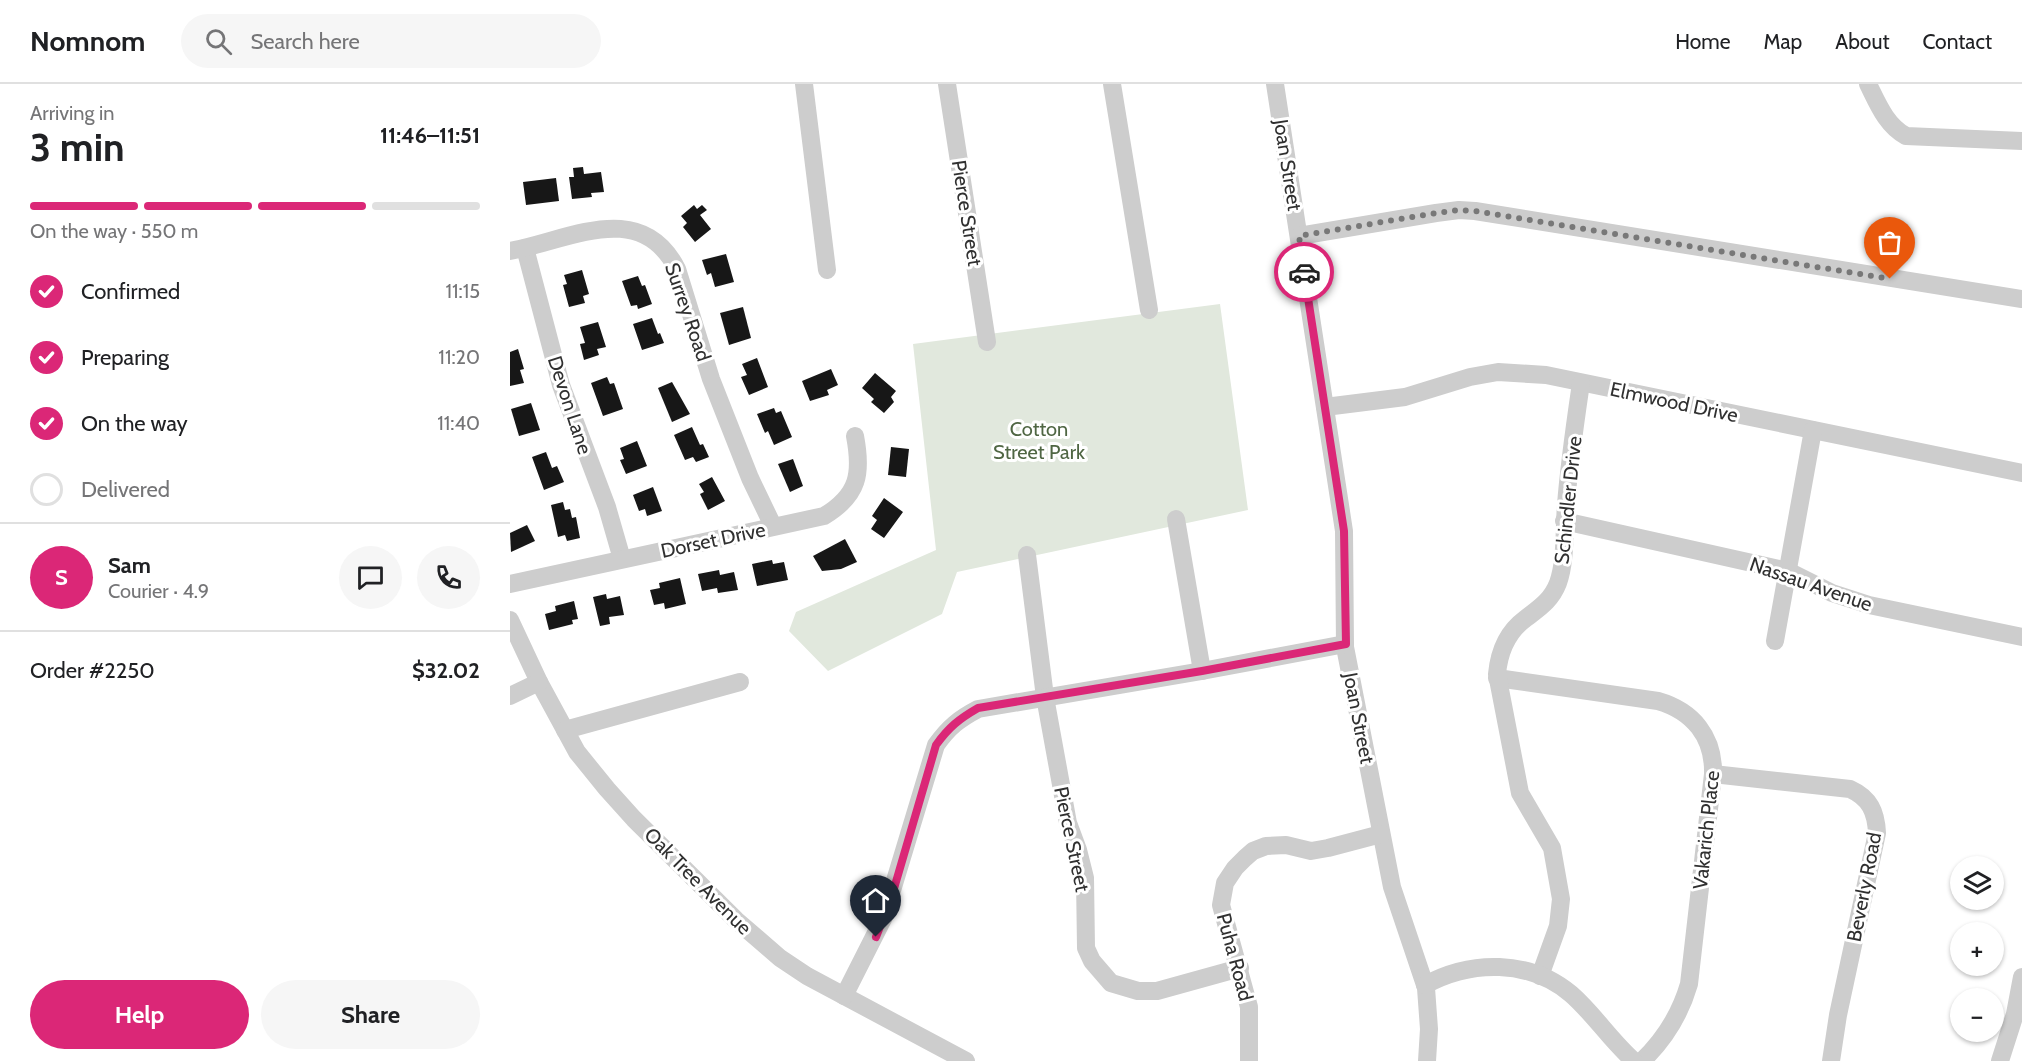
<!DOCTYPE html>
<html lang="en">
<head>
<meta charset="utf-8">
<style>
	:root { --surface:#fff; --page:#f6f6f6; --text:#202124; --muted:#757577; --line:#e0e0e0; --accent:#db2777 }
	body { margin:0; font-family:Cabin,sans-serif; background:var(--page); color:var(--text); height:100vh; display:flex; flex-direction:column; font-size:22px; white-space:nowrap }
	* { box-sizing:border-box; margin:0 }
	p { font-size:20px; color:var(--muted) }
	.icon { flex:none; width:33px; height:33px; fill:none; stroke:currentColor; stroke-width:2; stroke-linecap:round; stroke-linejoin:round }
	.map { position:relative; flex:1; overflow:hidden }
	.details { display:flex; flex-direction:column; background:var(--surface); width:510px }
	.details>* { flex:none }
	.fabs { position:absolute; left:1440px; top:772px; display:grid; gap:12px }
	.fabs a { display:grid; place-items:center; width:54px; height:54px; border-radius:50%; background:var(--surface); box-shadow:0 2px 4px #0004; font-size:30px }
	.pin { position:absolute; display:grid; place-items:center; width:51px; height:51px; color:#fff; margin:-62px -26px; border-radius:50% 50% 50% 0; rotate:-45deg; box-shadow:0 0 6px #0007 }
	.pin .icon { rotate:45deg }
	.courier { position:absolute; display:grid; place-items:center; width:60px; height:60px; margin:-30px; border:4px solid #db2777; border-radius:50%; background:#fff; color:#222; box-shadow:0 2px 8px #0007 }
	.summary em { font-style:normal; font-weight:800 }
	.summary div { display:flex; flex-direction:column-reverse }
	.summary { display:flex; align-items:center; justify-content:space-between; height:102px; padding:0 30px }
	h1 { font-size:39px; font-weight:800; line-height:45px }
	.bar { display:grid; grid-template-columns:repeat(4,1fr); gap:9px 6px; align-content:center; height:72px; padding:0 30px }
	.bar i { height:8px; border-radius:4px; background:var(--line) }
	.bar .selected { background:var(--accent) }
	.bar p { grid-column:span 4 }
	.line { display:flex; align-items:center; gap:15px; padding:0 30px; border-top:2px solid var(--line) }
	.line div { flex:1 }
	.round { display:grid; place-items:center; flex:none; width:63px; height:63px; border-radius:32px; background:var(--page) }
	ol { padding:0 30px; list-style:none }
	li { display:flex; align-items:center; gap:18px; height:66px }
	li p { margin-inline-start:auto }
	li .icon { padding:6px; border-radius:50%; background:var(--accent); color:#fff; stroke-width:4 }
	li:last-child { color:var(--muted) }
	li i { width:33px; height:33px; border:3px solid var(--line); border-radius:50% }
	.action { display:flex; gap:12px; margin-top:auto; padding:12px 30px }
	.action a { flex:1; height:69px; border-radius:36px; background:var(--accent); color:#fff; font-size:24px; font-weight:800; line-height:69px; text-align:center }
	.action a+a { background:var(--page); color:var(--text) }
	header { display:flex; align-items:center; gap:36px; box-sizing:border-box; height:84px; padding:0 30px; background:var(--surface); border-bottom:2px solid var(--line) }
	header strong { font-size:28px }
	nav { display:flex; gap:33px; margin-inline-start:auto; font-size:21px }
	.search { width:420px; height:54px; background:var(--page); display:flex; align-items:center; gap:15px; box-sizing:border-box; padding:0 21px; border-radius:33px; color:var(--muted); font-size:22px }
	main { display:flex; flex:1; min-height:0 }
	.map>svg:first-child { display:block }
	.green { fill:#e1e8dd }
	.building { fill:#171717 }
	.lines { fill:none; stroke-linecap:round; stroke-linejoin:round }
	.minor { stroke:#cdcdcd; stroke-width:18 }
	.done { stroke:#787878; stroke-width:6; stroke-dasharray:0 10.8 }
	.route { stroke:#db2777; stroke-width:8 }
	.labels { text-anchor:middle; stroke-width:6; stroke-linejoin:round; paint-order:stroke }
	.street-label { font-size:20px; fill:#303030; stroke:#fff }
	.park-label { font-size:20px; fill:#4f6643; stroke:#fff }
</style>
</head>
<body>
<header>
<strong>Nomnom</strong>
<div class="search"><svg class="icon" aria-label="search" viewBox="0 0 24 24"><circle cx="10" cy="10" r="6"/><path d="M15 15l6 6"/></svg>Search here</div>
<nav><a>Home</a><a>Map</a><a>About</a><a>Contact</a></nav>
</header>
<main>
<section class="details">
<div class="summary"><div><h1>3 min</h1><p>Arriving in</p></div><em>11:46–11:51</em></div>
<div class="bar"><i class="selected"></i><i class="selected"></i><i class="selected"></i><i></i><p>On the way · 550 m</p></div>
<ol>
<li><svg class="icon" aria-label="check" viewBox="0 0 24 24"><path d="M5 12l5 5 9-10"/></svg>Confirmed<p>11:15</p></li>
<li><svg class="icon" aria-label="check" viewBox="0 0 24 24"><path d="M5 12l5 5 9-10"/></svg>Preparing<p>11:20</p></li>
<li><svg class="icon" aria-label="check" viewBox="0 0 24 24"><path d="M5 12l5 5 9-10"/></svg>On the way<p>11:40</p></li>
<li><i></i>Delivered</li>
</ol>
<div class="line" style="height:108px"><b class="round" style="background:var(--accent);color:#fff">S</b><div><b>Sam</b><p>Courier · 4.9</p></div><a class="round"><svg class="icon" aria-label="chat" viewBox="0 0 24 24"><path d="M4 5h16v11H9l-5 4z"/></svg></a><a class="round"><svg class="icon" aria-label="phone" viewBox="0 0 24 24"><path d="M5 4h4l2 5-3 2q2 4 5 5l2-3 5 2v4C11 20 4 13 5 4z"/></svg></a></div>
<div class="line" style="height:78px"><div>Order #2250</div><b>$32.02</b></div>
<div class="action"><a>Help</a><a>Share</a></div>
</section>
<div class="map">
<svg width="1512" height="977" viewBox="0 0 1512 977">
	<rect width="100%" height="100%" fill="#fff"/>
	<polygon class="green" points="710,220 738,426 447,488 432,530 318,587 279,547 286,528 426,466 403,260"/>
	<g class="building">
		<polygon points="73,83 74,90 91,88 94,108 81,109 82,113 62,115 59,93 64,93 63,84"/>
		<polygon points="46,94 49,117 16,121 13,98"/>
		<polygon points="184,121 187,125 192,121 197,126 190,131 201,145 185,158 173,143 177,139 171,132"/>
		<polygon points="216,170 224,198 205,203 201,189 197,191 192,176"/>
		<polygon points="72,186 79,210 73,212 75,219 59,223 53,201 57,200 54,191"/>
		<polygon points="128,192 132,202 135,201 142,220 128,225 127,221 121,222 112,197"/>
		<polygon points="233,223 241,254 219,261 210,229"/>
		<polygon points="142,234 148,250 150,249 154,259 132,266 123,240"/>
		<polygon points="88,238 96,263 87,265 89,271 74,276 70,260 75,259 70,243"/>
		<polygon points="8,265 14,285 10,286 14,299 0,302 0,268"/>
		<polygon points="247,274 258,303 239,311 231,293 237,291 232,280"/>
		<polygon points="321,285 328,301 317,306 319,311 300,317 292,297"/>
		<polygon points="365,289 386,307 381,313 384,318 374,329 361,318 364,315 352,304"/>
		<polygon points="97,293 100,300 104,299 113,325 93,332 81,299"/>
		<polygon points="162,298 180,330 162,338 148,304"/>
		<polygon points="21,319 30,346 9,352 1,325"/>
		<polygon points="264,324 266,329 271,327 282,353 264,361 258,347 255,349 247,330"/>
		<polygon points="182,343 190,361 193,360 199,373 186,378 183,373 175,376 164,351"/>
		<polygon points="127,357 137,382 116,390 110,376 114,375 110,364"/>
		<polygon points="381,363 399,365 396,393 378,391"/>
		<polygon points="36,368 42,384 47,382 54,398 34,406 22,373"/>
		<polygon points="283,375 293,402 280,408 268,380"/>
		<polygon points="202,393 215,417 198,426 190,410 194,408 189,400"/>
		<polygon points="143,403 152,427 137,432 135,425 129,427 123,411"/>
		<polygon points="374,414 393,428 374,454 361,445 367,436 362,432"/>
		<polygon points="53,418 55,426 60,425 62,434 66,433 70,454 57,457 55,451 48,453 41,421"/>
		<polygon points="17,441 25,457 1,468 0,449"/>
		<polygon points="335,455 347,478 331,485 312,487 303,472"/>
		<polygon points="262,476 263,480 274,478 278,496 247,502 242,480"/>
		<polygon points="209,486 210,491 224,488 228,506 208,509 207,504 192,507 188,490"/>
		<polygon points="170,494 176,520 155,525 154,519 144,521 140,506 150,504 149,499"/>
		<polygon points="96,510 97,515 110,512 114,531 99,533 100,540 90,542 83,513"/>
		<polygon points="64,517 68,535 62,536 63,540 39,546 35,530 46,527 45,522"/>
	</g>
	<g class="lines">
		<g class="minor">
			<polyline points="294,0 317,186"/>
			<polyline points="437,0 477,258"/>
			<polyline points="602,0 639,226"/>
			<polyline points="765,0 834,447 835,563 882,803 916,904 919,945 917,977"/>
			<path d="M1358,0C1368,20 1376,41 1396,52L1512,57"/>
			<polyline points="789,152 926,129 949,126 965,127 1512,215"/>
			<polyline points="15,164 51,301 97,423 112,475"/>
			<path d="M0,167C59,156 131,114 167,185L201,295L240,394L263,442"/>
			<polyline points="815,323 895,313 960,293 988,288 1036,291 1512,389"/>
			<polyline points="666,435 692,587"/>
			<polyline points="1054,437 1278,487 1322,509 1359,521 1512,553"/>
			<polyline points="517,471 535,613 558,739 568,766 575,794 576,864 582,877 601,899 628,907 647,907 730,884"/>
			<path d="M0,500L314,432C349,411 352,389 345,352"/>
			<polyline points="0,536 29,598 67,668 97,705 124,735 226,836 270,874 297,892 456,977"/>
			<polyline points="1265,557 1303,346"/>
			<path d="M987,594L1148,617C1183,627 1204,653 1203,690L1179,900C1170,931 1155,955 1132,977"/>
			<polyline points="0,612 29,598"/>
			<polyline points="55,646 230,598"/>
			<path d="M1203,690L1340,705C1360,714 1366,728 1367,749L1328,931L1321,977"/>
			<path d="M1030,892L1048,842L1051,815L1042,764L1010,709L987,590C989,569 996,549 1015,535C1029,524 1041,517 1048,499C1056,477 1054,445 1056,421C1059,380 1065,340 1071,299"/>
			<path d="M915,901C961,876 1019,875 1061,910C1084,930 1101,957 1124,977"/>
			<path d="M334,912L374,833L426,661C439,643 449,635 468,625L692,587L835,560"/>
			<polyline points="739,977 739,923 711,821 715,799 725,784 735,774 743,767 756,762 776,761 801,767 818,764 871,750"/>
			<polyline points="1490,977 1505,930 1512,893"/>
		</g>
	</g>
	<g class="lines">
		<polyline class="done" points="794,188 789,152 926,129 949,126 965,127 1380,195"/>
		<path class="route" d="M366,853L383,808L426,661C439,643 449,635 468,624L692,587L836,560L834,447L794,188"/>
	</g>
	<g class="labels">
		<g class="street-label">
			<text transform="translate(778 81) rotate(81)" y="7">Joan Street</text>
			<text transform="translate(457 129) rotate(81)" y="7">Pierce Street</text>
			<text transform="translate(178 228) rotate(71)" y="7">Surrey Road</text>
			<text transform="translate(1164 318) rotate(12)" y="7">Elmwood Drive</text>
			<text transform="translate(60 321) rotate(72)" y="7">Devon Lane</text>
			<text transform="translate(1058 416) rotate(-84)" y="7">Schindler Drive</text>
			<text transform="translate(203 456) rotate(-12)" y="7">Dorset Drive</text>
			<text transform="translate(1301 500) rotate(19)" y="7">Nassau Avenue</text>
			<text transform="translate(849 634) rotate(79)" y="7">Joan Street</text>
			<text transform="translate(1196 746) rotate(-84)" y="7">Vakarich Place</text>
			<text transform="translate(562 755) rotate(78)" y="7">Pierce Street</text>
			<text transform="translate(188 797) rotate(45)" y="7">Oak Tree Avenue</text>
			<text transform="translate(1354 803) rotate(-79)" y="7">Beverly Road</text>
			<text transform="translate(725 873) rotate(75)" y="7">Puha Road</text>
		</g>
		<g class="park-label">
			<text x="529" y="352">Cotton<tspan x="529" dy="23">Street Park</tspan></text>
		</g>
	</g>
</svg>
<div class="fabs">
<a><svg class="icon" aria-label="layers" viewBox="0 0 24 24"><path d="M12 4l9 5-9 5-9-5zM3 14l9 5 9-5"/></svg></a>
<a>+</a>
<a>−</a>
</div>
<div class="pin" style="left:1380px;top:195px;background:#ea580c"><svg class="icon" aria-label="bag" viewBox="0 0 24 24"><path d="M5 8h14l-1 12H6zM9 8a3 3 0 0 1 6 0"/></svg></div>
<div class="pin" style="left:366px;top:853px;background:#1f2937"><svg class="icon" aria-label="home" viewBox="0 0 24 24"><path d="M3 11l9-7 9 7M6 9v11h12V9"/></svg></div>
<div class="courier" style="left:794px;top:188px"><svg class="icon" aria-label="car" viewBox="0 0 24 24"><path d="M5 17H2v-5l4-1 3-4h7l3 4 3 1v5h-3M9 17h6M6 11h13"/><circle cx="7" cy="17" r="2"/><circle cx="17" cy="17" r="2"/></svg></div>
</div>
</main>
</body>
</html>
